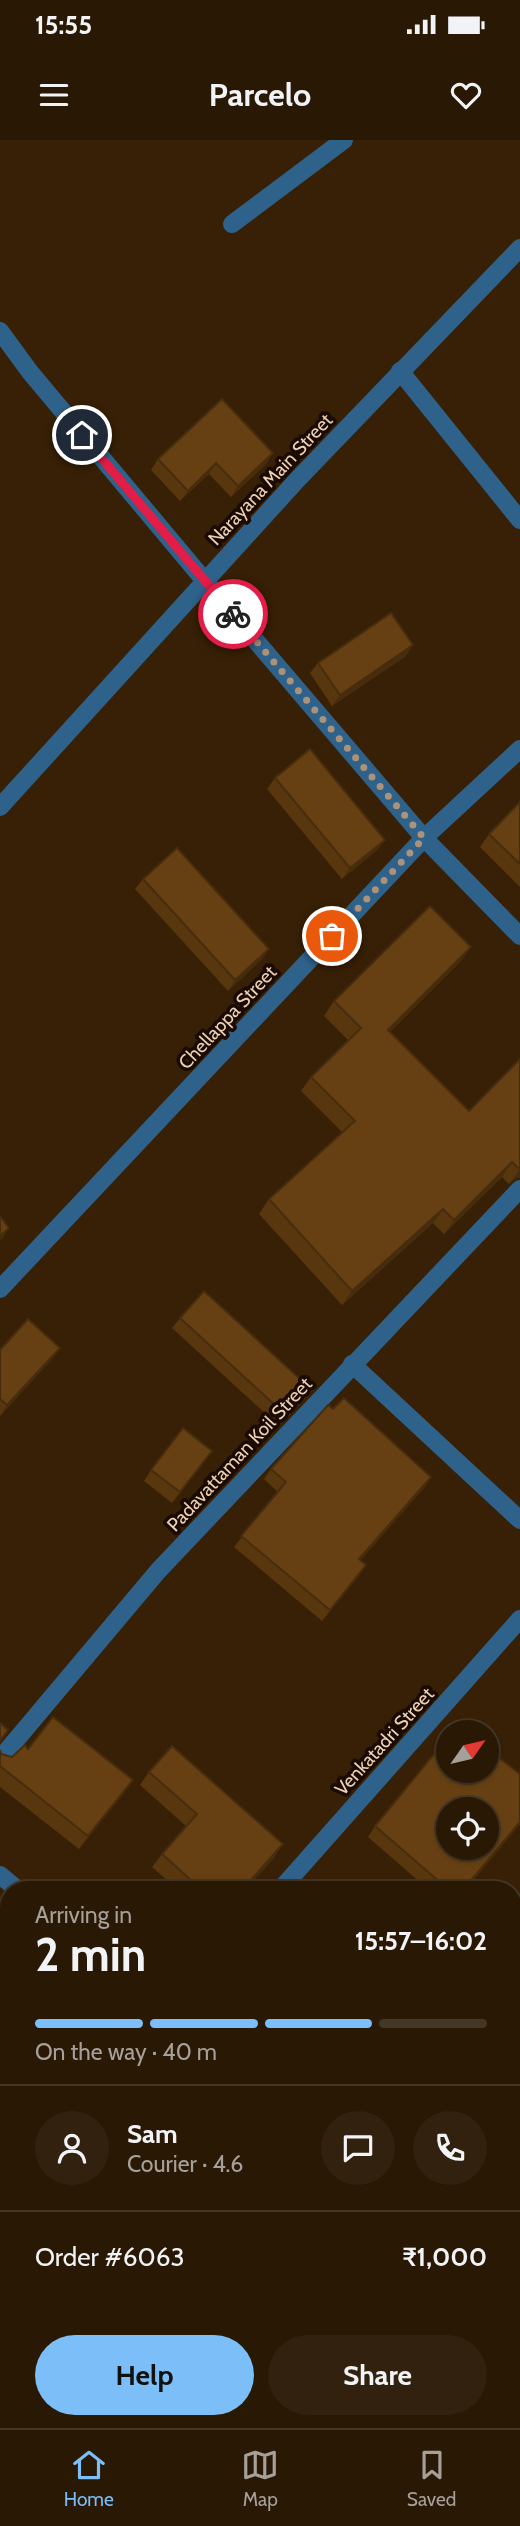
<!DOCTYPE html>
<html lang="en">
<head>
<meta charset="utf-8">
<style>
	:root { --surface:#291804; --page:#31210e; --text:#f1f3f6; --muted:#a5a09a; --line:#453726; --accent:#7bbef8 }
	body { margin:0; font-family:Cabin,sans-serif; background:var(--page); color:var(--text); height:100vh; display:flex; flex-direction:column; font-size:26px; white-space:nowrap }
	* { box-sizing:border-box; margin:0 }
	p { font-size:23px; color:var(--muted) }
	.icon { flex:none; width:38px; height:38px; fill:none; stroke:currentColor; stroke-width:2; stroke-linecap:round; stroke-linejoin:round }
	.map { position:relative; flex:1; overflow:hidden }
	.drawer { position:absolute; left:0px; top:1741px; width:522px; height:548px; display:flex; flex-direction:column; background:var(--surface); border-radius:28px 28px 0 0; box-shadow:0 2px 5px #0004,0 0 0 2px var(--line) }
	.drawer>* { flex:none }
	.needle { width:46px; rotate:56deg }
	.tools { position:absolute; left:436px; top:1580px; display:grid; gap:14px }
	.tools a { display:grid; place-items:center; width:63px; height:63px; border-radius:50%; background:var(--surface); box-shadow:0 2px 5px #0004,0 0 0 2px var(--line); font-size:35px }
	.pin { position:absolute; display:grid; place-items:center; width:60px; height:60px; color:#fff; margin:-30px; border:4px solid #fff; border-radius:50%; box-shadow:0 2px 7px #0007 }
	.courier { position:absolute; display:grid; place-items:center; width:70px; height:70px; margin:-35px; border:5px solid #e11d48; border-radius:50%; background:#fff; color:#222; box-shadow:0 2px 9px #0007 }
	.head em { font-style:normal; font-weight:700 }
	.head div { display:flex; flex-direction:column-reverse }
	.head { display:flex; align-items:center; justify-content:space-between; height:119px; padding:0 35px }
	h1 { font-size:46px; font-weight:700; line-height:52px }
	.bar { display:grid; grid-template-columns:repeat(4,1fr); gap:10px 7px; align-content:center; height:84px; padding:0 35px }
	.bar i { height:9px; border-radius:5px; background:var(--line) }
	.bar .active { background:var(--accent) }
	.bar p { grid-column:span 4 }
	.line { display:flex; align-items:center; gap:18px; padding:0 35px; border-top:2px solid var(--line) }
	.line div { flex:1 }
	.round { display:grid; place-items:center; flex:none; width:74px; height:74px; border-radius:37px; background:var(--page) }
	.cta { display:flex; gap:14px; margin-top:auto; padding:14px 35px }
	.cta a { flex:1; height:80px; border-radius:42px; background:var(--accent); color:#111; font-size:28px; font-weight:700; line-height:80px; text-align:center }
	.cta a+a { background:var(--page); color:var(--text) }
	.status { display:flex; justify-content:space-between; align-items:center; height:49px; padding:0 35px; background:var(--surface); direction:ltr }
	.status svg { height:19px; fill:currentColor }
	header { display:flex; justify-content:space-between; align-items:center; height:91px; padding:0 35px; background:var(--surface); font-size:32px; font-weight:700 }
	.dock { display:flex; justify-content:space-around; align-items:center; height:98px; border-top:2px solid var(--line); background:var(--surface); font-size:19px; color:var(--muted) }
	.dock a { display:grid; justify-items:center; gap:4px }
	.dock .active { color:var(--accent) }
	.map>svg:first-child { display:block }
	.built { fill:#412607 }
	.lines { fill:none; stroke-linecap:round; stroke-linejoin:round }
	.minor { stroke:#2f628b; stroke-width:18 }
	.wall { fill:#58370f }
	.shaded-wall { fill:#472d0d }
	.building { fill:#664012; stroke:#472d0d; stroke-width:2; fill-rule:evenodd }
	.done { stroke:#ab9279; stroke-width:7; stroke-dasharray:0 12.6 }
	.route { stroke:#e11d48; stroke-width:9 }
	.labels { text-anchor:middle; stroke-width:7; stroke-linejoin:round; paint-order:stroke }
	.street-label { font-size:19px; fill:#ead0b7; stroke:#1b0a00 }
</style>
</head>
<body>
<div class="status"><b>15:55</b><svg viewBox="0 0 49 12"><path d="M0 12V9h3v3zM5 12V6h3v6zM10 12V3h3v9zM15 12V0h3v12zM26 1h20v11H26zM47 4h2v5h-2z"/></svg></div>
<header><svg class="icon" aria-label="menu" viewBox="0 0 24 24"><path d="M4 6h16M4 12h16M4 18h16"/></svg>Parcelo<svg class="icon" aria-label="heart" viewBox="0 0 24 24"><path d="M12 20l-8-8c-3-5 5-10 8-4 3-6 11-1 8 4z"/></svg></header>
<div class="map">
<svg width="520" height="2288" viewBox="0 0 520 2288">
	<rect width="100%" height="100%" fill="#372005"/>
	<polygon class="built" points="0,2051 9,2059 9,2280 270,2280 279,2288 0,2288"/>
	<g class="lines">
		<g class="minor">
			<polyline points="232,84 344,0"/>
			<polyline points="0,191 30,232 204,440 424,698 520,796"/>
			<polyline points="400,231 520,380"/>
			<polyline points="0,667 297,340 520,108"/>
			<polyline points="0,1149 424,698 520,609"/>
			<polyline points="352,1224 520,1380"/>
			<polyline points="0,1619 158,1431 520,1049"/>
			<polyline points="0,1735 18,1750"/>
			<polyline points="280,1750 520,1479"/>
			<polyline points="513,1936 520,1928"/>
			<polyline points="0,2081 9,2070"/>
			<polyline points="0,2190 9,2198"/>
			<polyline points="104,2280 113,2288"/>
			<polyline points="206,2288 213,2280"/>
		</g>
	</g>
	<g class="wall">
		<polygon points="273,313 266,324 231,357 209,334 180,361 151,330 158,319"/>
		<polygon points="406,516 332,566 310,533 318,523"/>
		<polygon points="275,638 385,700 377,710 342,739 267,649"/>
		<polygon points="520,662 520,747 480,707 489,694"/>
		<polygon points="143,739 269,809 261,820 228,851 135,749"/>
		<polygon points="461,821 390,892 469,971 520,919 520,1038 516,1038 509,1044 502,1037 444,1094 433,1083 342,1165 259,1074 269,1059 342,992 301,951 311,937 348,900 324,876 334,861"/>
		<polygon points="180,1178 304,1260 279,1286 172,1188"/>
		<polygon points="60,1208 52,1219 0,1276 0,1210"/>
		<polygon points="333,1269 431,1337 424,1348 360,1420 359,1436 322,1481 234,1407 278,1352 264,1339 271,1329"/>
		<polygon points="212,1311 172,1363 144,1341 151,1330"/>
		<polygon points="28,1609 124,1653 79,1709 0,1647 0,1610 1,1614 12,1617"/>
		<polygon points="149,1632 274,1718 245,1750 178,1750 152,1727 162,1714 186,1686 140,1645"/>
		<polygon points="520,1684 465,1750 429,1750 368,1697 375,1686"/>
		<polygon points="0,2078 9,2083 9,2178 0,2170"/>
	</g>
	<g class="shaded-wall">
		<polygon points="273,313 266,324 231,357 238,346"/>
		<polygon points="216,323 209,334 180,361 188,351"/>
		<polygon points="413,505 406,516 332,566 340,555"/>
		<polygon points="385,700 377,710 342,739 350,728"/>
		<polygon points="471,807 461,821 378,904 388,890"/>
		<polygon points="269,809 261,820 228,851 235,840"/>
		<polygon points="512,1022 502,1037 444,1094 454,1080"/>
		<polygon points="520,1029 520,1038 516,1038 509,1044"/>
		<polygon points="443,1069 433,1083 342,1165 352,1151"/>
		<polygon points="9,1088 2,1099 0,1100 0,1096"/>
		<polygon points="60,1208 52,1219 0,1276 7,1265"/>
		<polygon points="312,1250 304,1260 279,1286 287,1276"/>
		<polygon points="431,1337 424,1348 352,1430 359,1419"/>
		<polygon points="366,1425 359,1436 322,1481 330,1470"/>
		<polygon points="133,1640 124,1653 79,1709 88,1696"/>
		<polygon points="520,1682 520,1684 465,1750 463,1750"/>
		<polygon points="283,1704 274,1718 245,1750 242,1750"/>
	</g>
	<g class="building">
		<polygon points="222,259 273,313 238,346 216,323 188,351 158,319"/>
		<polygon points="391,473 413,505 340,555 318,523"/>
		<polygon points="310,609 385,700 350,728 275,638"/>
		<polygon points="520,662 520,724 489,694"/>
		<polygon points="177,708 269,809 235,840 143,739"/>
		<polygon points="430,766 471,807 388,890 469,971 520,919 520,1029 519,1029 512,1022 454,1080 443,1069 352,1151 269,1059 355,981 311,937 361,888 334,861"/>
		<polygon points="0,1076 9,1088 0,1096"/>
		<polygon points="204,1151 312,1250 287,1276 180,1178"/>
		<polygon points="28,1179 60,1208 7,1265 0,1259 0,1210"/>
		<polygon points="344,1258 431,1337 359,1419 366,1425 330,1470 241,1396 286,1342 271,1329 328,1265 333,1269"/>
		<polygon points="183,1288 212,1311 180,1352 151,1330"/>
		<polygon points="53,1577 133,1640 88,1696 0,1626 0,1610 1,1614 12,1617 25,1605 28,1609"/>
		<polygon points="0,1583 8,1590 0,1601"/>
		<polygon points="458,1585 467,1592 452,1592"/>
		<path d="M448,1597V1631H486V1608L520,1634V1682L463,1750H449L375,1686ZM448,1670H486V1708H448Z"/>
		<polygon points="172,1606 283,1704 242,1750 202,1750 162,1714 197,1674 149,1632"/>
		<polygon points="0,2078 9,2083 9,2161 0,2153"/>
		<polygon points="513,2239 520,2245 520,2288 378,2288 384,2280 513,2280"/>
	</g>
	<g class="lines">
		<polyline class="done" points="233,474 424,698 332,796"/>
		<polyline class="route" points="82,295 233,474"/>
	</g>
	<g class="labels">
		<g class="street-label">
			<text transform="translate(270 339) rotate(-47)" y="7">Narayana Main Street</text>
			<text transform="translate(227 877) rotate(-47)" y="7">Chellappa Street</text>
			<text transform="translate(239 1314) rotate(-47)" y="7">Padavattaman Koil Street</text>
			<text transform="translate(384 1601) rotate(-48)" y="7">Venkatadri Street</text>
		</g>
	</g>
</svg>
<div class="tools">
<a><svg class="needle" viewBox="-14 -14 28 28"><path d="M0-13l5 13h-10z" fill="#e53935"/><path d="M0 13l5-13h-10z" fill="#a5a09a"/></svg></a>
<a><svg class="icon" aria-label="locate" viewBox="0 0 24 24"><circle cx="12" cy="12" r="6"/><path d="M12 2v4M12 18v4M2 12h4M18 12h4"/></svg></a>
</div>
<div class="pin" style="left:332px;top:796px;background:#ea580c"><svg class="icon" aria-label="bag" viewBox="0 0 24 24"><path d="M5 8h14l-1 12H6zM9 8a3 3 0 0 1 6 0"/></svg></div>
<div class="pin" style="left:82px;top:295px;background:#1f2937"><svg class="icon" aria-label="home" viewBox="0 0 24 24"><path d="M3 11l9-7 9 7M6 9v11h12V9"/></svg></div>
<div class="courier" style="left:233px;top:474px"><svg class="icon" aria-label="bike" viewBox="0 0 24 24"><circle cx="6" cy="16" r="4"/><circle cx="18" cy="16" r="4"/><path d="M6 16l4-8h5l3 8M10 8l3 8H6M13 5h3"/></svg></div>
<section class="drawer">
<div class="head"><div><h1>2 min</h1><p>Arriving in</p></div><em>15:57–16:02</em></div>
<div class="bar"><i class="active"></i><i class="active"></i><i class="active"></i><i></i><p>On the way · 40 m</p></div>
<div class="line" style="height:126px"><a class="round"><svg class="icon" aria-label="person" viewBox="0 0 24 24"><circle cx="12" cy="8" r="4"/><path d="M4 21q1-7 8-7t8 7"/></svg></a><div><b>Sam</b><p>Courier · 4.6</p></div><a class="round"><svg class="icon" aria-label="chat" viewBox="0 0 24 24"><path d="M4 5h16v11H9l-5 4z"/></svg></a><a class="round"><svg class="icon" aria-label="phone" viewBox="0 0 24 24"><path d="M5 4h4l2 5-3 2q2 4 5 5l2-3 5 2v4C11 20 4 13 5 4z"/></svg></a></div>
<div class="line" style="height:91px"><div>Order #6063</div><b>₹1,000</b></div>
<div class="cta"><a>Help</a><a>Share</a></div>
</section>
</div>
<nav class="dock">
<a class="active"><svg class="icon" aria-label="home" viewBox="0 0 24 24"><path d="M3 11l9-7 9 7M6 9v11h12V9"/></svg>Home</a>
<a><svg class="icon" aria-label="map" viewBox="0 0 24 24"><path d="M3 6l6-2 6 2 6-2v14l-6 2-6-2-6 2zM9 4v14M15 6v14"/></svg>Map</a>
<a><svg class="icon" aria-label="saved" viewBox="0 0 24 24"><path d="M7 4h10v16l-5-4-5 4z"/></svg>Saved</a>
</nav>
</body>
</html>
